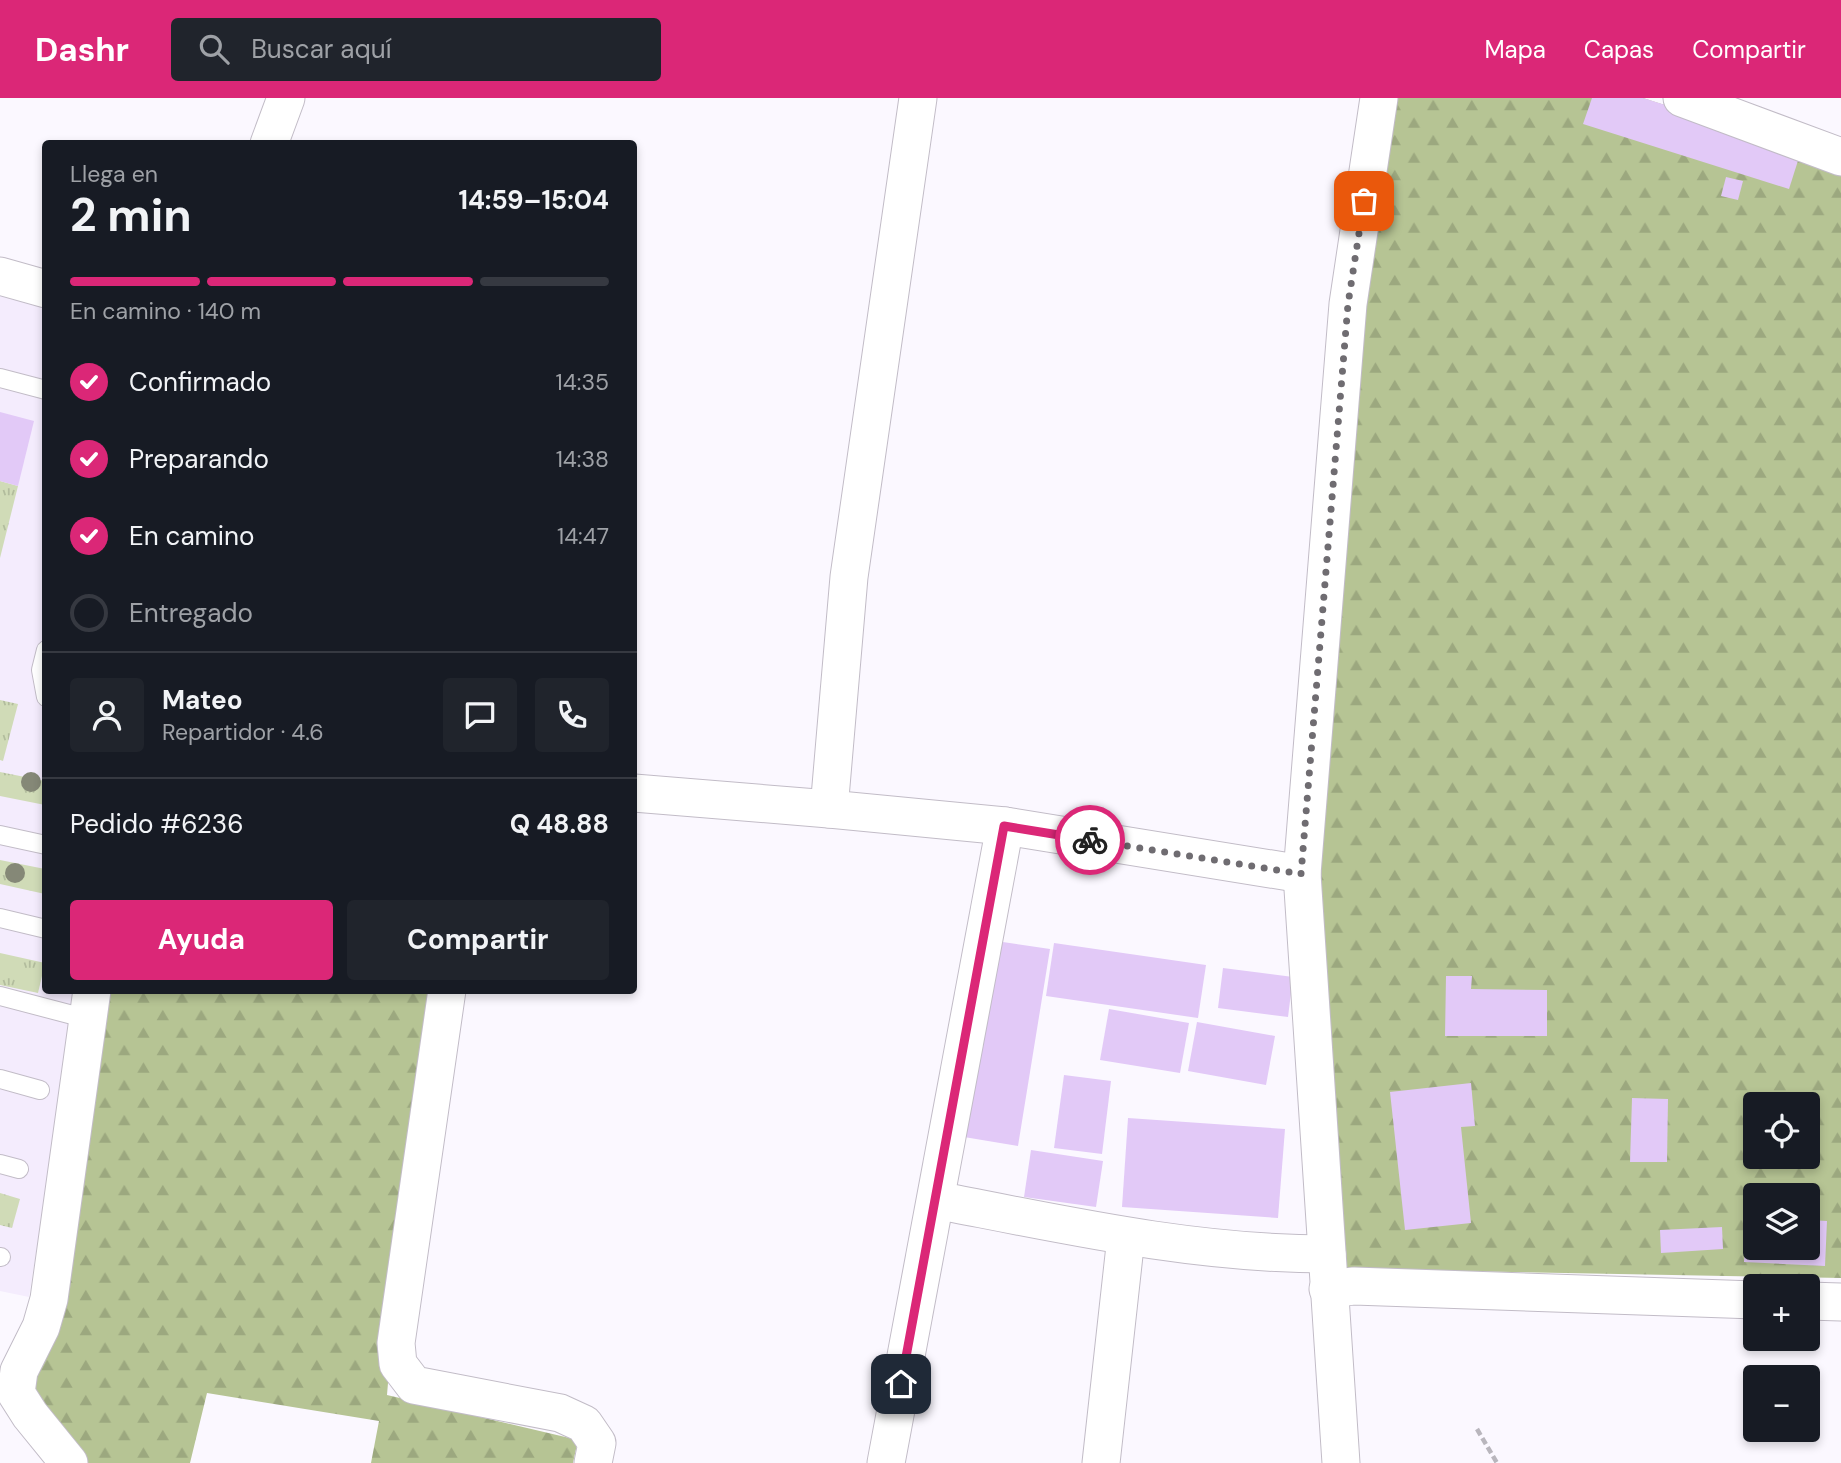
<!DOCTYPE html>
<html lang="es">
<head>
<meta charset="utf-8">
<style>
	:root { --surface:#171b24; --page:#20242c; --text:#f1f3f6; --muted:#9ea1a6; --line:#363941; --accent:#db2777 }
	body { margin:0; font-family:"DM Sans",sans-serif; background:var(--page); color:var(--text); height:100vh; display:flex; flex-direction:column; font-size:26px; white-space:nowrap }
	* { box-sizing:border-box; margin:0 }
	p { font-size:23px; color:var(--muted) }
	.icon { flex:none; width:38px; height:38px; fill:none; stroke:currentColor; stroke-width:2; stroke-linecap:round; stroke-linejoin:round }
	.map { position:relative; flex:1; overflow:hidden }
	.sheet { position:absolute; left:42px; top:42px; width:595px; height:854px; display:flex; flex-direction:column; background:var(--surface); border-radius:7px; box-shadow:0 4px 10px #0003 }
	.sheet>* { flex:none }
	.tools { position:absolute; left:1743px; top:994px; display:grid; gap:14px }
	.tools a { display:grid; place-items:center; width:77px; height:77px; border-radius:7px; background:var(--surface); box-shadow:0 4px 10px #0003; font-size:35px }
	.pin { position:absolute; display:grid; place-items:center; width:60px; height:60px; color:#fff; margin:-30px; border-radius:14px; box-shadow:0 4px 10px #0006 }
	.courier { position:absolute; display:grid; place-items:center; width:70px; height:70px; margin:-35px; border:5px solid #db2777; border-radius:50%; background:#fff; color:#222; box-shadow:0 2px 9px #0007 }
	.head em { font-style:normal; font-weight:700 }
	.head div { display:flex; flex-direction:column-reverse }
	.head { display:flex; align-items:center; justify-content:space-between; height:119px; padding:0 28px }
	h1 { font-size:46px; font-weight:700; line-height:52px }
	.bar { display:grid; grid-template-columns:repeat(4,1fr); gap:10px 7px; align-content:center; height:84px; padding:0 28px }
	.bar i { height:9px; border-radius:5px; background:var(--line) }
	.bar .on { background:var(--accent) }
	.bar p { grid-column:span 4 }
	.line { display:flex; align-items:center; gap:18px; padding:0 28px; border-top:2px solid var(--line) }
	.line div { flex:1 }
	.round { display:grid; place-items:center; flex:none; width:74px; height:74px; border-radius:7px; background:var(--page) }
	ol { padding:0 28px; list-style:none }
	li { display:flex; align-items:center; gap:21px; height:77px }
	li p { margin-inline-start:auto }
	li .icon { padding:7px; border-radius:50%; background:var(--accent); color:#fff; stroke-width:4 }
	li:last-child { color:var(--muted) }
	li i { width:38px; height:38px; border:4px solid var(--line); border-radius:50% }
	.action { display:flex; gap:14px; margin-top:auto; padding:14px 28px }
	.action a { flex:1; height:80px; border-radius:7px; background:var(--accent); color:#fff; font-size:28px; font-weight:700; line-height:80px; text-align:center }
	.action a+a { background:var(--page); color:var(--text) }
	header { display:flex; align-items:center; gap:42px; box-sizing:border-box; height:98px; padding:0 35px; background:var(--accent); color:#fff }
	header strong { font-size:33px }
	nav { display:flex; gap:38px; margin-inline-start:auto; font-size:24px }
	.search { width:490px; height:63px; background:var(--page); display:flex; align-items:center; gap:18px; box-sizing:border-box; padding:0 24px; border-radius:7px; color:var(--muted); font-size:26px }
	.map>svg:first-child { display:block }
	.medical { fill:#f4ecfd }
	.grass { fill:url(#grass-tufts) }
	.forest { fill:url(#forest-firs); fill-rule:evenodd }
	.building { fill:#e2c9f7 }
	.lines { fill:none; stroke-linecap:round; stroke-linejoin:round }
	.lane-casing { stroke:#c2bcc7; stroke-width:20 }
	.street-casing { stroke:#c2bcc7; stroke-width:39 }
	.path { stroke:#b9b6bd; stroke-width:4.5; stroke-dasharray:7 3.5; stroke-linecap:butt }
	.lane { stroke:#fff; stroke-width:18 }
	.street { stroke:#fff; stroke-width:37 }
	.tree { fill:#858877 }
	.done { stroke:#6f6c71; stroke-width:7; stroke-dasharray:0 12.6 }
	.route { stroke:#db2777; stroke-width:9 }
</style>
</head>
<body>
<header>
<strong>Dashr</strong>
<div class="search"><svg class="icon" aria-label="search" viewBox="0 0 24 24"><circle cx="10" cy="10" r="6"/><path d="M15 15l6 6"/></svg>Buscar aquí</div>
<nav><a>Mapa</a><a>Capas</a><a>Compartir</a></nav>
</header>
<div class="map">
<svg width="1841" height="1365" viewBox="0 0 1841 1365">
	<defs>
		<pattern id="grass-tufts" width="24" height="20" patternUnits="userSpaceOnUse" patternTransform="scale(1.75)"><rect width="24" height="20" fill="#d0dbb7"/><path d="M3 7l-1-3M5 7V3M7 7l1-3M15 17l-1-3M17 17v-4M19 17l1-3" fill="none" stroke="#b2bc9d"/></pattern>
		<pattern id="forest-firs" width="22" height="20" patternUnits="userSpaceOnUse" patternTransform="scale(1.75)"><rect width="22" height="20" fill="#b6c494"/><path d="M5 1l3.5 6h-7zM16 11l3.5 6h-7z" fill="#9ca87f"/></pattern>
	</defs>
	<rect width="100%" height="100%" fill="#fbf8ff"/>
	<polygon class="medical" points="0,190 45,202 46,892 77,893 29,1199 0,1193"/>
	<g class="grass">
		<polygon points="0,383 18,388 0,460"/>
		<polygon points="0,602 18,606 3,663 0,662"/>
		<polygon points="0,674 45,683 45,707 0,698"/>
		<polygon points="0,762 45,771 45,796 0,786"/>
		<polygon points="0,855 45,865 38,895 0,887"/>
		<polygon points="0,1095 20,1101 12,1130 0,1127"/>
	</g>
	<g class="forest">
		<path d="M1382,0H1643L1841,64V1180L1340,1171L1317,769ZM1755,1006H1808V1059H1755ZM1755,1097H1808V1150H1755Z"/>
		<polygon points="109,893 435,893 404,1093 387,1297 578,1342 573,1365 371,1365 379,1323 207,1295 190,1365 84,1365 30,1297"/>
	</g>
	<g class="building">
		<polygon points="1592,0 1643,0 1802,50 1789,91 1583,26"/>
		<polygon points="1726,79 1743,83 1738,102 1721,98"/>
		<polygon points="0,314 34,323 18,388 0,383"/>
		<polygon points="996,843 1050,851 1018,1048 964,1039"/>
		<polygon points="1054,845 1206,867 1198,920 1046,898"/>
		<polygon points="1223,870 1293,879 1288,919 1218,910"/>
		<polygon points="1446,878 1472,878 1471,891 1547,892 1547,938 1445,938"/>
		<polygon points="1109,911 1189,925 1180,975 1100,962"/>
		<polygon points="1197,924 1275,938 1266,987 1188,973"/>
		<polygon points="1064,977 1111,983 1102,1056 1054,1050"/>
		<polygon points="1471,985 1475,1028 1461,1029 1471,1125 1405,1132 1390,994"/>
		<polygon points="1632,1000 1668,1001 1667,1064 1630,1064"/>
		<polygon points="1128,1020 1285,1031 1278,1120 1122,1109"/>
		<polygon points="1031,1052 1103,1063 1096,1109 1024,1099"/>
		<polygon points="1747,1119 1755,1119 1755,1150 1808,1150 1808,1122 1827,1123 1825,1168 1744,1164"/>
		<polygon points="1722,1129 1723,1151 1661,1155 1660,1132"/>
	</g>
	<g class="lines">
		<defs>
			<g id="lane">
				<polyline points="0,280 46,292"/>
				<polyline points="46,552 41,572 46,599"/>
				<polyline points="0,737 46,747"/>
				<polyline points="0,820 46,831"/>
				<polyline points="0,898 88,921"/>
				<polyline points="0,981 40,992"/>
				<polyline points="0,1066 19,1071"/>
				<polyline points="0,1159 1,1159"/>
			</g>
			<g id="street">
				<polyline points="1682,0 1841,59"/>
				<polyline points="269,46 286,0"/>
				<polyline points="0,178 46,191"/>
				<polyline points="634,695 829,711 1005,728 1302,776"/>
				<polyline points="829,711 849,479 918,0"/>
				<polyline points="447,892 396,1245 398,1266 414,1287 560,1315 584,1326 597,1345 593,1365"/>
				<path d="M936,1102C1065,1127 1194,1156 1327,1156"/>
				<polyline points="1328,1191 1354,1188 1755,1202"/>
				<polyline points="1808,1203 1841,1204"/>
				<polyline points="69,1365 30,1317 16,1295 19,1273 41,1229 49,1201 92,892"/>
				<polyline points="886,1365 1005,728"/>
				<polyline points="1101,1365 1126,1139"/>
				<polyline points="1341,1365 1302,776 1348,206 1379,0"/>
			</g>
		</defs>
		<use href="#lane" class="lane-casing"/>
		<use href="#street" class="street-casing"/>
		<polyline class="path" points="1477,1331 1497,1365"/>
		<use href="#lane" class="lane"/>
		<use href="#street" class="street"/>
	</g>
	<g class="tree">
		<circle cx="31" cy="684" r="10"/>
		<circle cx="15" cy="775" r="10"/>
	</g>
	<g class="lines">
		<polyline class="done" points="1090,742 1301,776 1348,206 1364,103"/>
		<polyline class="route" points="901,1286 1004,728 1090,742"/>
	</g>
</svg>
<div class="tools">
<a><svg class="icon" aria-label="locate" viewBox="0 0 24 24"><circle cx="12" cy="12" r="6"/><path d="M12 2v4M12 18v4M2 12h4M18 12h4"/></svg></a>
<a><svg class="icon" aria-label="layers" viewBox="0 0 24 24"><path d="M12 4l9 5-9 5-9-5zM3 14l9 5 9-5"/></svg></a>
<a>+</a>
<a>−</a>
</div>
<div class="pin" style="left:1364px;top:103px;background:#ea580c"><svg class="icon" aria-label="bag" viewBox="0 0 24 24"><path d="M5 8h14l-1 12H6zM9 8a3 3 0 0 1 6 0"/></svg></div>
<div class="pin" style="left:901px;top:1286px;background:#1f2937"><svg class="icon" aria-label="home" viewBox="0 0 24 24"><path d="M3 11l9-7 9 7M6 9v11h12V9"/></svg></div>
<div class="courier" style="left:1090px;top:742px"><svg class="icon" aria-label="bike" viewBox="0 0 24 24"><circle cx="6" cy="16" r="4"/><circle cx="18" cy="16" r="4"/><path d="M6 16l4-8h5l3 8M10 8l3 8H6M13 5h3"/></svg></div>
<section class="sheet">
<div class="head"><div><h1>2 min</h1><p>Llega en</p></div><em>14:59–15:04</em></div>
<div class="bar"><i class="on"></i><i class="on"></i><i class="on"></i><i></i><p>En camino · 140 m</p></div>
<ol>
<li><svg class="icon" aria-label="check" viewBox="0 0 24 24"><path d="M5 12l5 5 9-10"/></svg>Confirmado<p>14:35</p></li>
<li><svg class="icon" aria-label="check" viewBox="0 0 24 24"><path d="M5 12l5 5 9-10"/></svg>Preparando<p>14:38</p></li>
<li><svg class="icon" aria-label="check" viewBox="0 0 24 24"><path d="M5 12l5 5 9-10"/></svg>En camino<p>14:47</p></li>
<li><i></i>Entregado</li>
</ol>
<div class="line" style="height:126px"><a class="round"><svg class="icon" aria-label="person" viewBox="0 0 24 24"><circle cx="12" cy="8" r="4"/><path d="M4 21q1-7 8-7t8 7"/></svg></a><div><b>Mateo</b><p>Repartidor · 4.6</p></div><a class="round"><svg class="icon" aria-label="chat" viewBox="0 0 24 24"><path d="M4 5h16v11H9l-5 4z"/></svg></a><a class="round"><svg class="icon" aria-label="phone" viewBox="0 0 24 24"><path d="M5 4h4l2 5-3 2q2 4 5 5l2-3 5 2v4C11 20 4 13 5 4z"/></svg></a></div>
<div class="line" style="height:91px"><div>Pedido #6236</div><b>Q 48.88</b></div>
<div class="action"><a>Ayuda</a><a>Compartir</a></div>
</section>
</div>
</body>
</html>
